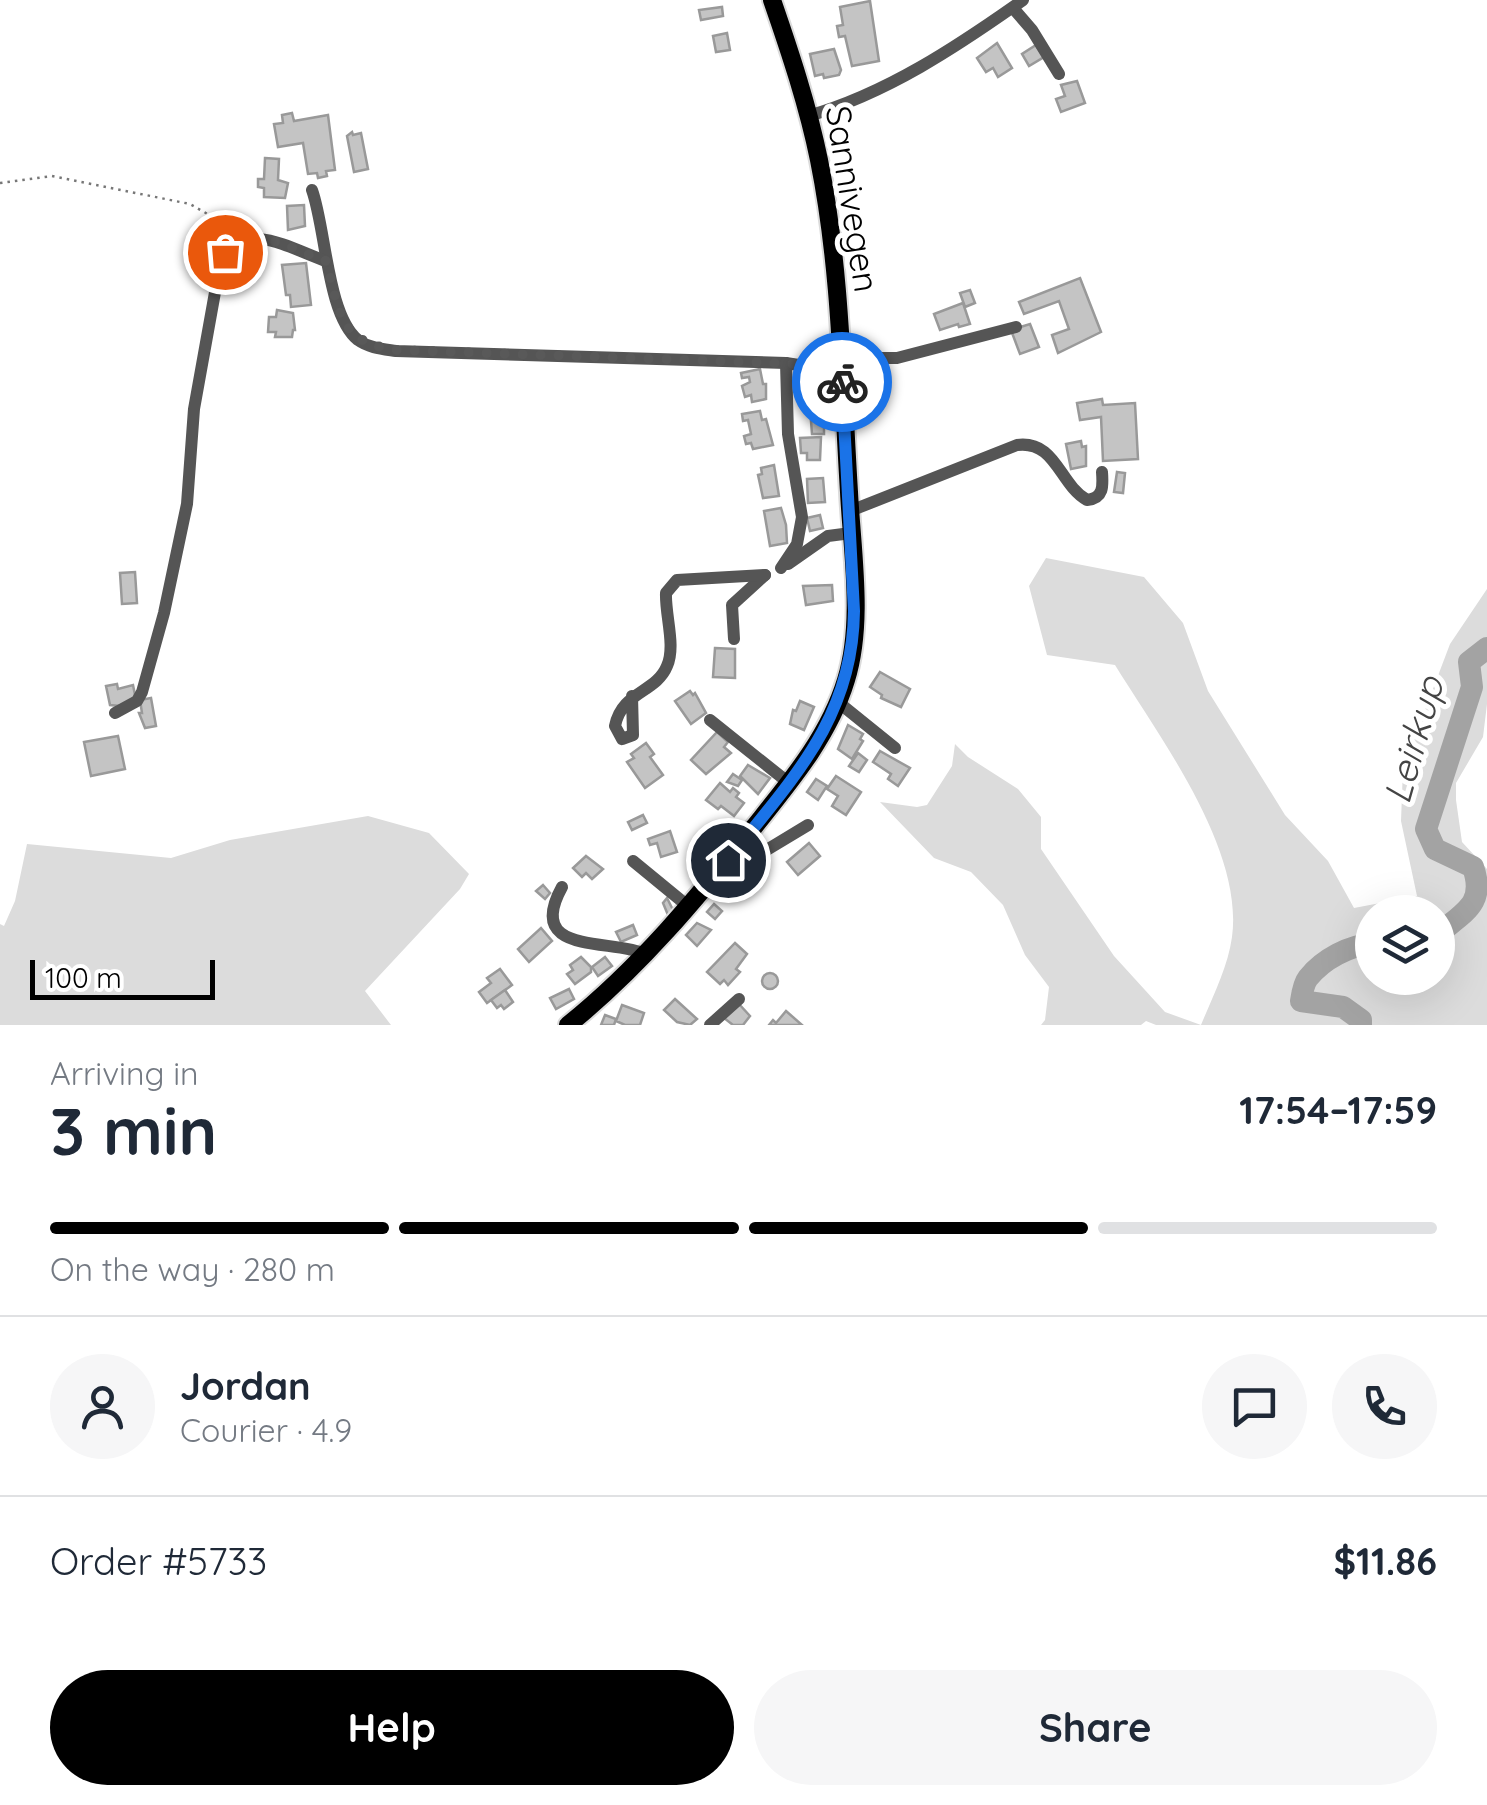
<!DOCTYPE html>
<html lang="en">
<head>
<meta charset="utf-8">
<style>
	:root { --surface:#fff; --page:#f6f6f7; --text:#1f2937; --muted:#747a83; --line:#e0e1e3; --accent:#000 }
	body { margin:0; font-family:Quicksand,sans-serif; background:var(--page); color:var(--text); height:100vh; display:flex; flex-direction:column; font-size:38px; white-space:nowrap }
	* { box-sizing:border-box; margin:0 }
	p { font-size:32px; color:var(--muted) }
	.icon { flex:none; width:55px; height:55px; fill:none; stroke:currentColor; stroke-width:2; stroke-linecap:round; stroke-linejoin:round }
	.map { position:relative; height:1025px; overflow:hidden }
	.drawer { display:flex; flex-direction:column; background:var(--surface); flex:1 }
	.drawer>* { flex:none }
	.fabs { position:absolute; left:1355px; top:895px; display:grid; gap:20px }
	.fabs a { display:grid; place-items:center; width:100px; height:100px; border-radius:50%; background:var(--surface); box-shadow:0 10px 40px #0002; font-size:50px }
	.scale { position:absolute; left:30px; bottom:25px; width:185px; box-sizing:border-box; padding-left:10px; border:5px solid #000; border-top:0; font-size:28px; line-height:35px; white-space:nowrap; color:#000; -webkit-text-stroke:8px #fff; paint-order:stroke }
	.pin { position:absolute; display:grid; place-items:center; width:85px; height:85px; color:#fff; margin:-42px; border:5px solid #fff; border-radius:50%; box-shadow:0 2px 10px #0007 }
	.courier { position:absolute; display:grid; place-items:center; width:100px; height:100px; margin:-50px; border:8px solid #1a73e8; border-radius:50%; background:#fff; color:#222; box-shadow:0 2px 12px #0007 }
	.summary em { font-style:normal; font-weight:700 }
	.summary div { display:flex; flex-direction:column-reverse }
	.summary { display:flex; align-items:center; justify-content:space-between; height:170px; padding:0 50px }
	h1 { font-size:65px; font-weight:700; line-height:75px }
	.bar { display:grid; grid-template-columns:repeat(4,1fr); gap:15px 10px; align-content:center; height:120px; padding:0 50px }
	.bar i { height:12px; border-radius:8px; background:var(--line) }
	.bar .on { background:var(--accent) }
	.bar p { grid-column:span 4 }
	.line { display:flex; align-items:center; gap:25px; padding:0 50px; border-top:2px solid var(--line) }
	.line div { flex:1 }
	.round { display:grid; place-items:center; flex:none; width:105px; height:105px; border-radius:52px; background:var(--page) }
	.action { display:flex; gap:20px; margin-top:auto; padding:20px 50px }
	.action a { flex:1; height:115px; border-radius:60px; background:var(--accent); color:#fff; font-size:40px; font-weight:700; line-height:115px; text-align:center }
	.action a+a { background:var(--page); color:var(--text) }
	.map>svg:first-child { display:block }
	.green { fill:#dcdcdc; fill-rule:evenodd }
	.lines { fill:none; stroke-linecap:round; stroke-linejoin:round }
	.river { stroke:#a3a3a3; stroke-width:22 }
	.building { fill:#c4c4c4; stroke:#999; stroke-width:2.5 }
	.major-casing { stroke:#dbdbdb; stroke-width:22 }
	.path { stroke:#777; stroke-width:2.5; stroke-dasharray:2.5 5; stroke-linecap:butt }
	.minor { stroke:#555; stroke-width:12 }
	.major { stroke:#000; stroke-width:18 }
	.done { stroke:#595959; stroke-width:10; stroke-dasharray:0 18 }
	.route { stroke:#1a73e8; stroke-width:12 }
	.labels { text-anchor:middle; stroke-width:10; stroke-linejoin:round; paint-order:stroke }
	.street-label { font-size:35px; fill:#000; stroke:#fff }
	.water-label { font-size:38px; font-style:italic; fill:#444; stroke:#fff }
</style>
</head>
<body>
<div class="map">
<svg width="1487" height="1025" viewBox="0 0 1487 1025">
	<rect width="100%" height="100%" fill="#fff"/>
	<g class="green">
		<path d="M1046,558L1144,577L1183,623L1208,691L1285,815L1328,861L1354,908L1417,896L1401,821L1403,768L1450,644L1487,589V704L1483,737L1456,783V800L1462,842L1487,869V1025H1201C1212,998 1228,967 1232,937C1244,849 1160,738 1115,665L1047,655L1029,586ZM1438,912V978H1372V912Z"/>
		<polygon points="955,744 968,757 1018,789 1041,817 1041,849 1114,956 1165,1012 1201,1025 1156,1025 1146,1021 1141,1025 1041,1025 1045,1020 1049,987 1025,955 1003,905 971,872 934,858 880,802 917,807 927,805 952,766"/>
		<polygon points="368,816 429,833 469,874 460,889 365,991 391,1025 0,1025 0,924 4,926 15,901 27,844 171,858 230,840"/>
	</g>
	<g class="lines">
		<g class="river">
			<path d="M1438,934C1464,912 1486,904 1473,867L1435,849L1426,829L1472,687L1469,662L1487,648"/>
			<path d="M1361,1025V1020L1343,1007L1301,1001C1302,994 1304,983 1308,978C1323,959 1350,945 1372,944"/>
		</g>
	</g>
	<g class="building">
		<polygon points="870,1 879,61 852,66 845,36 839,37 837,26 843,25 840,7"/>
		<polygon points="722,7 723,16 701,20 699,10"/>
		<polygon points="727,33 730,50 716,52 713,36"/>
		<polygon points="997,43 1012,68 998,77 993,68 986,72 977,58"/>
		<polygon points="1036,45 1044,57 1029,66 1022,54"/>
		<polygon points="834,49 841,70 839,75 824,78 823,74 815,76 810,54"/>
		<polygon points="1077,81 1085,103 1061,112 1056,99 1065,96 1061,85"/>
		<polygon points="292,113 294,121 328,115 335,170 326,171 327,176 318,178 317,173 308,174 303,143 278,147 274,124 283,123 282,115"/>
		<polygon points="352,132 353,135 361,133 368,169 354,172 347,136"/>
		<polygon points="265,158 279,159 278,180 288,183 285,198 264,197 264,188 258,187 258,179 264,179"/>
		<polygon points="304,205 305,226 288,230 287,206"/>
		<polygon points="306,263 311,305 291,307 290,295 286,295 282,265"/>
		<polygon points="1080,278 1101,332 1058,353 1052,335 1069,329 1059,301 1024,314 1019,302"/>
		<polygon points="970,290 975,303 965,307 960,293"/>
		<polygon points="963,303 970,324 959,327 958,324 940,330 934,314"/>
		<polygon points="277,310 293,313 295,330 293,330 292,337 275,337 276,332 268,332 269,317 276,317"/>
		<polygon points="1030,324 1039,347 1020,354 1011,330"/>
		<polygon points="760,369 763,384 766,384 766,399 752,402 751,395 745,397 742,386 750,382 749,377 742,378 741,373"/>
		<polygon points="820,382 822,405 807,406 806,399 800,399 799,383"/>
		<polygon points="1102,399 1103,405 1135,403 1138,459 1103,461 1101,417 1080,420 1077,403"/>
		<polygon points="760,411 762,420 766,419 773,445 753,449 751,443 746,444 744,436 751,434 748,420 743,421 742,414"/>
		<polygon points="811,421 824,421 824,434 812,434"/>
		<polygon points="821,437 820,460 807,460 807,453 801,453 800,438"/>
		<polygon points="1081,441 1082,447 1086,446 1086,466 1071,469 1066,444"/>
		<polygon points="774,465 779,496 763,498 758,475 762,474 761,468"/>
		<polygon points="1117,472 1125,473 1123,493 1114,492"/>
		<polygon points="823,478 825,502 808,503 807,479"/>
		<polygon points="781,508 786,525 787,543 770,546 764,511"/>
		<polygon points="820,515 823,528 810,531 807,518"/>
		<polygon points="135,572 137,603 122,604 120,573"/>
		<polygon points="832,585 833,601 806,605 803,586"/>
		<polygon points="715,648 735,649 735,678 713,677"/>
		<polygon points="880,672 910,689 901,707 881,698 882,695 870,687"/>
		<polygon points="117,684 118,689 133,685 136,700 120,706 110,705 106,686"/>
		<polygon points="690,691 693,695 695,693 706,713 691,724 675,701"/>
		<polygon points="151,698 156,726 145,728 139,713 142,713 140,700"/>
		<polygon points="800,701 814,707 804,730 790,724 793,710 796,711"/>
		<polygon points="848,725 863,734 860,739 863,741 852,759 838,749"/>
		<polygon points="717,732 728,742 724,747 731,753 706,774 691,760"/>
		<polygon points="118,736 125,769 91,776 84,742"/>
		<polygon points="646,743 654,754 650,757 663,775 645,788 627,762 634,758 631,754"/>
		<polygon points="880,751 910,768 898,786 888,779 891,774 873,762"/>
		<polygon points="858,753 867,760 859,772 849,766"/>
		<polygon points="748,765 770,778 758,794 740,776"/>
		<polygon points="733,774 742,780 738,786 727,782"/>
		<polygon points="836,776 861,792 846,815 832,806 838,796 827,789"/>
		<polygon points="816,779 827,786 818,800 807,792"/>
		<polygon points="720,783 730,792 733,788 739,793 736,797 744,803 734,816 721,806 718,809 706,800"/>
		<polygon points="643,815 647,823 632,830 628,822"/>
		<polygon points="670,831 677,852 661,857 657,843 650,845 648,839"/>
		<polygon points="809,843 820,856 798,875 787,862"/>
		<polygon points="586,856 603,869 592,879 586,873 582,877 573,868"/>
		<polygon points="745,866 749,870 753,866 758,871 753,875 757,879 745,889 734,876"/>
		<polygon points="543,885 550,893 545,899 536,891"/>
		<polygon points="667,898 674,912 668,915 663,903"/>
		<polygon points="714,904 722,911 715,919 707,912"/>
		<polygon points="697,923 711,930 697,946 686,935"/>
		<polygon points="633,925 637,935 621,942 616,932"/>
		<polygon points="541,928 552,941 529,962 518,949"/>
		<polygon points="735,943 747,954 736,969 740,972 728,985 724,980 720,984 707,972"/>
		<polygon points="581,957 591,967 591,972 575,984 567,974 573,970 570,965"/>
		<polygon points="605,957 612,966 598,976 592,967"/>
		<polygon points="500,969 512,985 487,1003 479,992 491,983 487,978"/>
		<circle cx="770" cy="981" r="8"/>
		<polygon points="569,989 574,999 556,1009 550,998"/>
		<polygon points="505,990 513,1002 504,1009 501,1005 497,1008 491,1000"/>
		<polygon points="675,999 697,1019 690,1025 677,1022 664,1010"/>
		<polygon points="739,1004 750,1016 743,1025 733,1025 724,1018"/>
		<polygon points="622,1005 644,1013 640,1025 625,1025 616,1021"/>
		<polygon points="786,1011 802,1025 769,1025 773,1020 776,1023"/>
		<polygon points="605,1015 616,1019 614,1025 601,1025"/>
	</g>
	<g class="lines">
		<defs>
			<path id="major" d="M568,1025C639,968 697,898 754,827C790,782 829,736 846,680C864,622 852,552 849,492C842,381 841,269 819,160C808,106 790,52 772,0"/>
		</defs>
		<use href="#major" class="major-casing"/>
		<polyline class="path" points="0,183 52,176 190,204 234,229"/>
		<g class="minor">
			<polyline points="1013,8 1032,30 1059,74"/>
			<path d="M808,116C886,94 958,46 1023,0"/>
			<path d="M312,190C326,229 327,315 358,340C369,348 383,349 396,351L786,363L842,372"/>
			<polyline points="841,358 897,358 1016,327"/>
			<path d="M850,511L1017,445C1056,440 1059,484 1087,500C1104,498 1103,486 1102,472"/>
			<polyline points="788,564 828,536 851,533"/>
			<polyline points="781,568 797,544 802,517 788,434 786,363"/>
			<polyline points="734,639 732,605 765,575"/>
			<path d="M632,696L633,735L622,739L615,726C622,691 656,693 667,666C676,646 665,615 666,593L677,580L765,575"/>
			<polyline points="838,702 895,748"/>
			<path d="M115,713L137,701L142,692L164,613L187,504L194,409L221,259C244,218 293,250 326,261"/>
			<polyline points="710,720 789,783"/>
			<polyline points="728,860 755,857 808,825"/>
			<polyline points="633,861 689,907"/>
			<path d="M562,887C524,956 611,938 646,954"/>
			<polyline points="710,1025 739,999"/>
		</g>
		<use href="#major" class="major"/>
	</g>
	<g class="lines">
		<path class="done" d="M225,252C253,222 295,251 326,261C340,311 337,342 396,350L804,364L842,372V382"/>
		<path class="route" d="M728,860C791,780 853,719 854,611L842,382"/>
	</g>
	<g class="labels">
		<g class="street-label">
			<text transform="translate(852 199) rotate(81)" y="12">Sannivegen</text>
		</g>
		<g class="water-label">
			<text transform="translate(1414 740) rotate(-74)" y="13">Leirkup</text>
		</g>
	</g>
</svg>
<div class="fabs">
<a><svg class="icon" aria-label="layers" viewBox="0 0 24 24"><path d="M12 4l9 5-9 5-9-5zM3 14l9 5 9-5"/></svg></a>
</div>
<div class="scale">100 m</div>
<div class="pin" style="left:225px;top:252px;background:#ea580c"><svg class="icon" aria-label="bag" viewBox="0 0 24 24"><path d="M5 8h14l-1 12H6zM9 8a3 3 0 0 1 6 0"/></svg></div>
<div class="pin" style="left:728px;top:860px;background:#1f2937"><svg class="icon" aria-label="home" viewBox="0 0 24 24"><path d="M3 11l9-7 9 7M6 9v11h12V9"/></svg></div>
<div class="courier" style="left:842px;top:382px"><svg class="icon" aria-label="bike" viewBox="0 0 24 24"><circle cx="6" cy="16" r="4"/><circle cx="18" cy="16" r="4"/><path d="M6 16l4-8h5l3 8M10 8l3 8H6M13 5h3"/></svg></div>
</div>
<section class="drawer">
<div class="summary"><div><h1>3 min</h1><p>Arriving in</p></div><em>17:54–17:59</em></div>
<div class="bar"><i class="on"></i><i class="on"></i><i class="on"></i><i></i><p>On the way · 280 m</p></div>
<div class="line" style="height:180px"><a class="round"><svg class="icon" aria-label="person" viewBox="0 0 24 24"><circle cx="12" cy="8" r="4"/><path d="M4 21q1-7 8-7t8 7"/></svg></a><div><b>Jordan</b><p>Courier · 4.9</p></div><a class="round"><svg class="icon" aria-label="chat" viewBox="0 0 24 24"><path d="M4 5h16v11H9l-5 4z"/></svg></a><a class="round"><svg class="icon" aria-label="phone" viewBox="0 0 24 24"><path d="M5 4h4l2 5-3 2q2 4 5 5l2-3 5 2v4C11 20 4 13 5 4z"/></svg></a></div>
<div class="line" style="height:130px"><div>Order #5733</div><b>$11.86</b></div>
<div class="action"><a>Help</a><a>Share</a></div>
</section>
</body>
</html>
